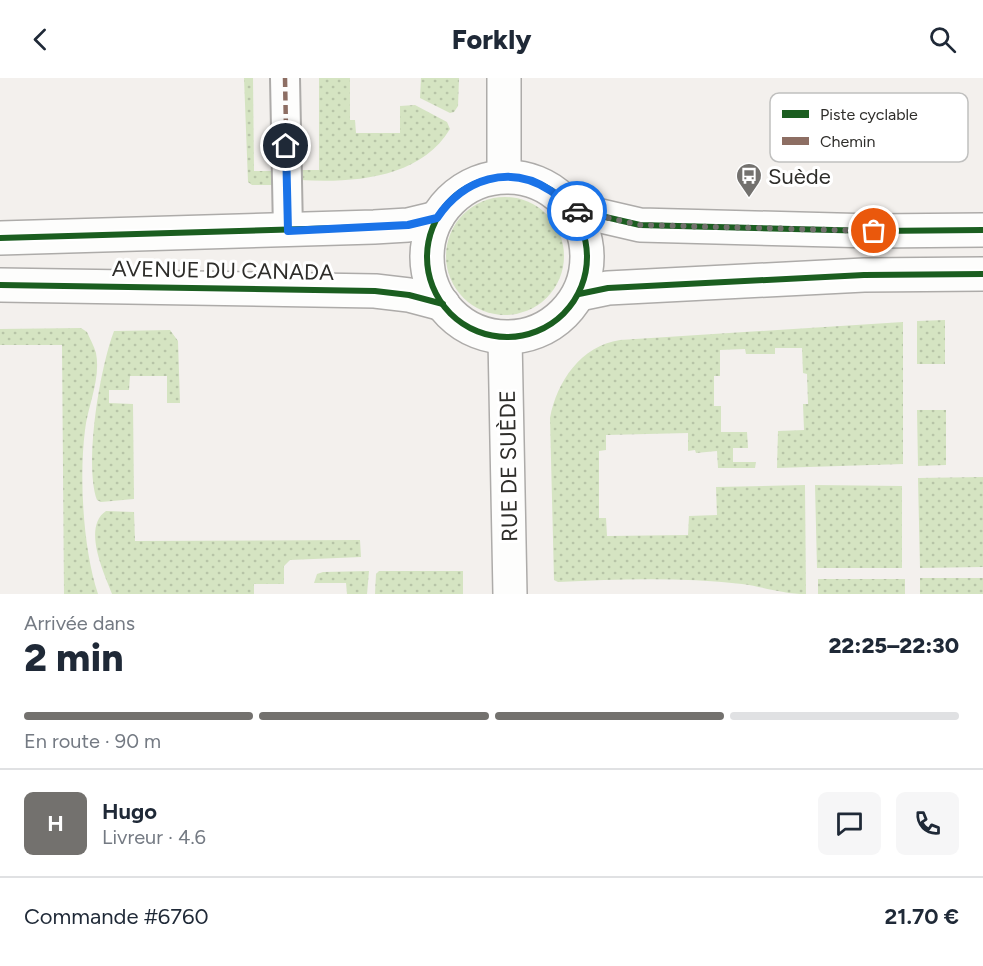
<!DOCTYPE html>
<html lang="fr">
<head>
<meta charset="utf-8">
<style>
	:root { --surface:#fff; --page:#f6f6f7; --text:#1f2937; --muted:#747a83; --line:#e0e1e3; --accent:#73716e }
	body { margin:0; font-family:Figtree,sans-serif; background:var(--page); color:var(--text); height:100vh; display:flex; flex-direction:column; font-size:22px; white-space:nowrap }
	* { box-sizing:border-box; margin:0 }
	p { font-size:20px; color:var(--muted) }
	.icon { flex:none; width:33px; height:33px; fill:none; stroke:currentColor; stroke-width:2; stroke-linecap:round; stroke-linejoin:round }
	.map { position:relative; height:516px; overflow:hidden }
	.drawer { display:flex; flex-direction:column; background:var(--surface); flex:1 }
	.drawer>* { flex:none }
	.pin { position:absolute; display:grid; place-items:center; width:51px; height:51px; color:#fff; margin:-26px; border:3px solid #fff; border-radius:50%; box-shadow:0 2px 6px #0007 }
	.courier { position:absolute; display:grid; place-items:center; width:60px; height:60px; margin:-30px; border:4px solid #1a73e8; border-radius:50%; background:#fff; color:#222; box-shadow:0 2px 8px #0007 }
	.summary em { font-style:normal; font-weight:800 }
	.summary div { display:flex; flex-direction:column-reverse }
	.summary { display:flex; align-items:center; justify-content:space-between; height:102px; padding:0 24px }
	h1 { font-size:39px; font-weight:800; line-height:45px }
	.bar { display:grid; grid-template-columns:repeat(4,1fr); gap:9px 6px; align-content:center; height:72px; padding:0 24px }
	.bar i { height:8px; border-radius:4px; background:var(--line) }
	.bar .current { background:var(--accent) }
	.bar p { grid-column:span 4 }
	.line { display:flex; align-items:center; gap:15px; padding:0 24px; border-top:2px solid var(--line) }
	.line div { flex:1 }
	.round { display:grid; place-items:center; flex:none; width:63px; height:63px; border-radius:9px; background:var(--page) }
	header { display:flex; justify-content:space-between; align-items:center; height:78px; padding:0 24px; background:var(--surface); font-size:27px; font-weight:800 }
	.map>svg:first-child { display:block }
	.grass { fill:url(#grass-dots) }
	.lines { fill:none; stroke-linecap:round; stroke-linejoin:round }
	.street-casing { stroke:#adaba9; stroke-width:32 }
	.secondary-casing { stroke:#adaba9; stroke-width:36 }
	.street { stroke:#fdfdfc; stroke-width:28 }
	.secondary { stroke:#fdfdfc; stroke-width:33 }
	.quiet { stroke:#8d6e63; stroke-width:4.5; stroke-dasharray:9 4.5; stroke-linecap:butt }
	.cycleway-casing { stroke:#fff; stroke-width:10 }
	.cycleway { stroke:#1b5e20; stroke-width:6 }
	.done { stroke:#73716e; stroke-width:6; stroke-dasharray:0 10.8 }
	.route { stroke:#1a73e8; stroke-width:8 }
	.labels { text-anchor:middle; stroke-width:6; stroke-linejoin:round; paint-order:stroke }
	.poi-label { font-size:22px; fill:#2e2d2a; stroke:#fff; text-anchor:start }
	.street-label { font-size:22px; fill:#2e2d2a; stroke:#fff }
	.key { fill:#fff; stroke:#c0c0bf; stroke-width:1.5 }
	.key-label { font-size:16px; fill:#2e2d2a }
</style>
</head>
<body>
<header><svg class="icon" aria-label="back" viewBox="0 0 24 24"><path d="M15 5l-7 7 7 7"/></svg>Forkly<svg class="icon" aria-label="search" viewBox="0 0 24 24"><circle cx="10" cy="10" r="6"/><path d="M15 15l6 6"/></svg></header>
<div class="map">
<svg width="983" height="516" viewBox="0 0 983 516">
	<defs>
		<pattern id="grass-dots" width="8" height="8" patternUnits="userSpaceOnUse" patternTransform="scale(1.5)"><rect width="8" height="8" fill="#d5e4c2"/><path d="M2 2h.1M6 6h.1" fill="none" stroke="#b7c4a7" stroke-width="1.8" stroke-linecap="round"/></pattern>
	</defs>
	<rect width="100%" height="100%" fill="#f3f0ed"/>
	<g class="grass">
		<polygon points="244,0 253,0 254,93 276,93 276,107 252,107 248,104"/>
		<path d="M319,0H350V42H355L356,55H400V28L415,27L447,44L450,51C420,101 352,105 300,102L298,92H319Z"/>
		<polygon points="421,0 459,0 458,28 454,34 450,35 420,20"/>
		<circle cx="505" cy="178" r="59"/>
		<polygon points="945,242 945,286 917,286 917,243"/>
		<path d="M903,244V386L777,390L778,353L804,352L803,326H808L807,296L803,295L802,270H775V276H746L745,271L720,272V298H714V328H721V354H747L748,370H733V384H756L755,390H718L717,373L696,375L695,372L688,373V355L606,357V372L599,373V440H606L607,458L688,457L689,438L717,437L716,409L805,407L806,516C783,516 764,509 742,506C681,499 619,501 558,504L554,502L550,340C557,303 581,268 620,262Z"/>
		<path d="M81,250L87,254C90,261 94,268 96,275C101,301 88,327 85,352C79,399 83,471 98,516H64L62,267H0V251Z"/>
		<path d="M170,252L178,263L180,325H167V298H130L129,312H109V325L133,326L134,421L101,424L97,422C84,384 100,290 114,253Z"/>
		<polygon points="917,332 946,332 946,387 918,388"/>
		<polygon points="983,399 983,489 920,490 918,400"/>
		<polygon points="815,407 902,408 902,490 817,490"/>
		<path d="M106,433L134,434L135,463L360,462L361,479L290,482L284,488V506H254V516H112C104,495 82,449 106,433Z"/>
		<polygon points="369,493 367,516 347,516 346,505 314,505 317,496 323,494"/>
		<polygon points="379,493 463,493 463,516 375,516 376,496"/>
		<rect x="920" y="500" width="63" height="16"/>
		<rect x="818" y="501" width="87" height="15"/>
	</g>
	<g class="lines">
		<defs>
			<polyline id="street" points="285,0 288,153"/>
			<g id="secondary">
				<polyline points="504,98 504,0"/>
				<circle cx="507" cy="179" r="80"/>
				<polyline points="571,131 640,147 874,153 983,152"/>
				<polyline points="0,160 374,149 408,147 437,140"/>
				<polyline points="0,207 375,213 409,217 443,226"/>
				<polyline points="579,216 608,210 864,197 983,196"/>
				<polyline points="505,260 510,516"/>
			</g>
		</defs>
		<use href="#street" class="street-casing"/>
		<use href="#secondary" class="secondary-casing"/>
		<use href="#street" class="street"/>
		<use href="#secondary" class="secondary"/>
		<polyline class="quiet" points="285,0 288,153"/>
		<defs>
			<g id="cycleway">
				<circle cx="507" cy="179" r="80"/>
				<polyline points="571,131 640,147 874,153 983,152"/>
				<polyline points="0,160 374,149 408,147 437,140"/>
				<polyline points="0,207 375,213 409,217 443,226"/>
				<polyline points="579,216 608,210 864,197 983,196"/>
			</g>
		</defs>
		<use href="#cycleway" class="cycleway-casing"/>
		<use href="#cycleway" class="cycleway"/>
	</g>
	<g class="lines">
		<polyline class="done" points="577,133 640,147 874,153"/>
		<path class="route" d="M286,68L288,153L408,147L437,140C463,101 510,85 551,113C560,119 566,130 577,133"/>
	</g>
	<defs>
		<symbol id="bus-pin" viewBox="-11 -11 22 30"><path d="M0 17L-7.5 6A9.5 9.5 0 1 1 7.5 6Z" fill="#73716e" stroke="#fff"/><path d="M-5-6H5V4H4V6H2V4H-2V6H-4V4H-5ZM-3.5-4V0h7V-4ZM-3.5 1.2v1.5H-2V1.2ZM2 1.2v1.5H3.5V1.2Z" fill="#fff"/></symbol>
	</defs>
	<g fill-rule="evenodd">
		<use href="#bus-pin" x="734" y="83" width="30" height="40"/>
	</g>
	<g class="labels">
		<g class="poi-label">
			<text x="768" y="106">Suède</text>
		</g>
		<g class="street-label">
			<text transform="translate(223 192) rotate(1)" y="8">AVENUE DU CANADA</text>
			<text transform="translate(508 388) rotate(-91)" y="8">RUE DE SUÈDE</text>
		</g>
	</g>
	<rect x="770" y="15" width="198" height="69" rx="9" class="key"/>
	<rect x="782" y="32" width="27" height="8" fill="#1b5e20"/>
	<rect x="782" y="59" width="27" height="8" fill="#8d6e63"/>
	<g class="key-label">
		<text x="820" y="42">Piste cyclable</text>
		<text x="820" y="69">Chemin</text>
	</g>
</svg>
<div class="pin" style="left:874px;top:153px;background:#ea580c"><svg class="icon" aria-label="bag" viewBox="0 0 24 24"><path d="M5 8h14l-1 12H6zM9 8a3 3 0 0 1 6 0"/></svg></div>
<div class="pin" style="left:286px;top:68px;background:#1f2937"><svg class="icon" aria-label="home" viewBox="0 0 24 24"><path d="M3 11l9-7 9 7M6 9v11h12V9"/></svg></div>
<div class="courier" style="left:577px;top:133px"><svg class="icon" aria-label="car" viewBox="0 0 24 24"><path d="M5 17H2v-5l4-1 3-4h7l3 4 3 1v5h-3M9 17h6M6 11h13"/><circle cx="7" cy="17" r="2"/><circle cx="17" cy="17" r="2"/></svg></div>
</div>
<section class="drawer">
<div class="summary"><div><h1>2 min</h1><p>Arrivée dans</p></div><em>22:25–22:30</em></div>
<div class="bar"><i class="current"></i><i class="current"></i><i class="current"></i><i></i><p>En route · 90 m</p></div>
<div class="line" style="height:108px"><b class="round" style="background:var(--accent);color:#fff">H</b><div><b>Hugo</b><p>Livreur · 4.6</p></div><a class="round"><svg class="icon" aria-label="chat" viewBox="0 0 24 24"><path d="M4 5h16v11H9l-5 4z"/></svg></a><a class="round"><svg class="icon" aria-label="phone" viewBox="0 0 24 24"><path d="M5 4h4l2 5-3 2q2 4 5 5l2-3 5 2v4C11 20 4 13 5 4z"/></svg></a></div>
<div class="line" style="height:78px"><div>Commande #6760</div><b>21.70 €</b></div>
</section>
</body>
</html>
